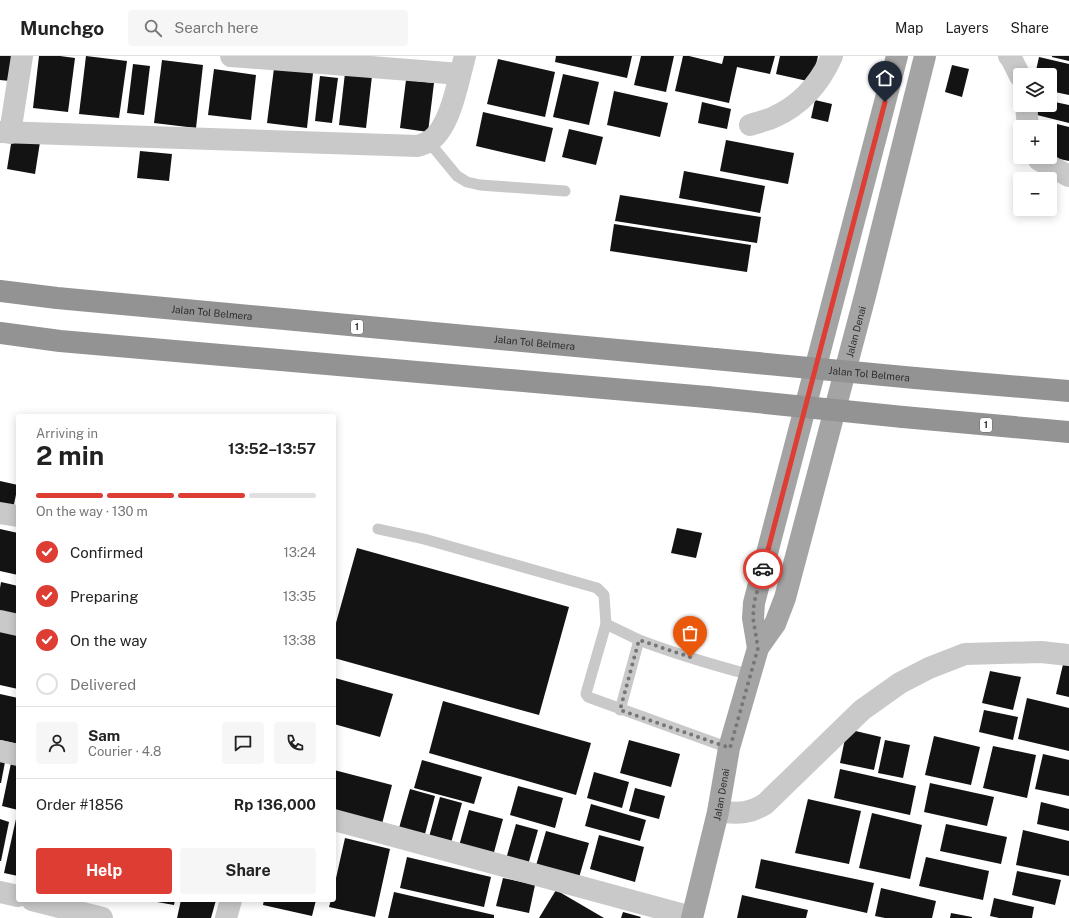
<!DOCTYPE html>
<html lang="en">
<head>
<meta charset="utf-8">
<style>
	:root { --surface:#fff; --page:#f6f6f6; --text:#222; --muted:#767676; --line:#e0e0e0; --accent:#de3d33 }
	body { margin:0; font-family:"Public Sans",sans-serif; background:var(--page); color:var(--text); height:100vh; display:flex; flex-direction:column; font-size:15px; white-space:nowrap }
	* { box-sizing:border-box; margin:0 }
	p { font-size:13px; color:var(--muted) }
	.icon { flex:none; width:22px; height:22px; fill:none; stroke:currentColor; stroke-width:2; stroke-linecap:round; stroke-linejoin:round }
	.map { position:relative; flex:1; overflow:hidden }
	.sheet { position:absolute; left:16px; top:358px; width:320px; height:488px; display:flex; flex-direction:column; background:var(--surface); border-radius:4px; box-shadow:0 2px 10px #0003 }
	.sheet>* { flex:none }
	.buttons { position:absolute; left:1013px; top:12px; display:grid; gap:8px }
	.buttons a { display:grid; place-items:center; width:44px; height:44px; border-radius:4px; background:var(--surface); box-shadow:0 2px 10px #0003; font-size:20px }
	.pin { position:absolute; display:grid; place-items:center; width:34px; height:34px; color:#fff; margin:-41px -17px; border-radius:50% 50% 50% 0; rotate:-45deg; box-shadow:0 0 4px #0007 }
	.pin .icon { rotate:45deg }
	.courier { position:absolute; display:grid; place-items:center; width:40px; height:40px; margin:-20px; border:3px solid #de3d33; border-radius:50%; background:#fff; color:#222; box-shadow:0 1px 5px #0007 }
	.overview em { font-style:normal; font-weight:700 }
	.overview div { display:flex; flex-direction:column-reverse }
	.overview { display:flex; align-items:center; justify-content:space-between; height:68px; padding:0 20px }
	h1 { font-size:26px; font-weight:700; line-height:30px }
	.bar { display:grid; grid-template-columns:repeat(4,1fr); gap:6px 4px; align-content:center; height:48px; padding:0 20px }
	.bar i { height:5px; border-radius:3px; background:var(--line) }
	.bar .selected { background:var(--accent) }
	.bar p { grid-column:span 4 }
	.line { display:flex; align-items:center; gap:10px; padding:0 20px; border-top:1px solid var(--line) }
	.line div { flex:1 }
	.round { display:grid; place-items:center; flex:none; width:42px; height:42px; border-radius:4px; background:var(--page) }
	ol { padding:0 20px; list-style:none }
	li { display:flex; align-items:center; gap:12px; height:44px }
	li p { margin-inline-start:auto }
	li .icon { padding:4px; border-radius:50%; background:var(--accent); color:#fff; stroke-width:4 }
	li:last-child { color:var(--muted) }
	li i { width:22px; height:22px; border:2px solid var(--line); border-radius:50% }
	.button { display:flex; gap:8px; margin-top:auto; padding:8px 20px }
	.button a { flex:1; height:46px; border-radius:4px; background:var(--accent); color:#fff; font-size:16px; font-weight:700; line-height:46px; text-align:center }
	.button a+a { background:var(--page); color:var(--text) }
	header { display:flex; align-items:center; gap:24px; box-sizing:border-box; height:56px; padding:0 20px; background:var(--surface); border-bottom:1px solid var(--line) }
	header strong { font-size:19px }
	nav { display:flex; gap:22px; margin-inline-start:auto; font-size:14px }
	.search { width:280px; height:36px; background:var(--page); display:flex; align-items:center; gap:10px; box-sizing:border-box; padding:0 14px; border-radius:4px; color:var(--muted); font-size:15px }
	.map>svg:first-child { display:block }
	.building { fill:#131313 }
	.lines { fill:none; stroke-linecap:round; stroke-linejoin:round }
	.service { stroke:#c9c9c9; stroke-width:11 }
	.minor { stroke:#c9c9c9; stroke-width:22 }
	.primary { stroke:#a4a4a4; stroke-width:22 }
	.motorway { stroke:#939393; stroke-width:22 }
	.motorway-bridge { stroke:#939393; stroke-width:22 }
	.done { stroke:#767676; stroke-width:4; stroke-dasharray:0 7.2 }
	.route { stroke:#de3d33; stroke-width:5 }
	.labels { text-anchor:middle; stroke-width:4; stroke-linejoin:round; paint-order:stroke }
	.shield { fill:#fff; stroke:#6b6b6b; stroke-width:1 }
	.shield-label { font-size:9px; font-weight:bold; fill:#2c2c2c }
	.street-label { font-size:10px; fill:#2c2c2c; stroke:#fff }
</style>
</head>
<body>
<header>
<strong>Munchgo</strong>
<div class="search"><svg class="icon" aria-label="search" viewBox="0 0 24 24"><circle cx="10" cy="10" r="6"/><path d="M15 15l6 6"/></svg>Search here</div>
<nav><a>Map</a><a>Layers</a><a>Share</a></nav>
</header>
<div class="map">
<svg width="1069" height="862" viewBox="0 0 1069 862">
	<rect width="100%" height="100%" fill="#fff"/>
	<g class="building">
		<polygon points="0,0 13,0 10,25 0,24"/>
		<polygon points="39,0 60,0 75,2 68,56 33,52"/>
		<polygon points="86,0 127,5 119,62 79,58"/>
		<polygon points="556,0 632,0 627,22 555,6"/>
		<polygon points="641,0 674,0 666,36 634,29"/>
		<polygon points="683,0 689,0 722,8 724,0 775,0 770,18 737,11 729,47 675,35"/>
		<polygon points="780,0 818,0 812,26 776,18"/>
		<polygon points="1052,0 1069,0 1069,5 1052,1"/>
		<polygon points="1039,1 1069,8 1069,39 1050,35 1050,19 1035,19"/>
		<polygon points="498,3 555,16 545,61 487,48"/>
		<polygon points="162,4 203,9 196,72 154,67"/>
		<polygon points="133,8 150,10 144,59 127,57"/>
		<polygon points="952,9 969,13 962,41 945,36"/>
		<polygon points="274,12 313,17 307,72 267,67"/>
		<polygon points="214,13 256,19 251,64 208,59"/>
		<polygon points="345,17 372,20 366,72 339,69"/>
		<polygon points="563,18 599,26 589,69 553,61"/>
		<polygon points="320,20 338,22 332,67 315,65"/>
		<polygon points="406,24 434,27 428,76 400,72"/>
		<polygon points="614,35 668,47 660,81 607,69"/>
		<polygon points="815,44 832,48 828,66 811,62"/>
		<polygon points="1050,45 1069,49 1069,67 1037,59 1039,49 1050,49"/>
		<polygon points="702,46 731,53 727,73 698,67"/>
		<polygon points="483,56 553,72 545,106 476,90"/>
		<polygon points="1057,68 1069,71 1069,105 1050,101 1050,95"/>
		<polygon points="569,73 603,81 596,109 562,101"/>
		<polygon points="12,82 40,86 35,118 7,113"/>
		<polygon points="726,84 794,97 788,128 720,115"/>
		<polygon points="140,95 172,98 169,125 137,122"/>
		<polygon points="684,115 765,130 760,157 679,142"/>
		<polygon points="620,139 761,161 757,187 615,165"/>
		<polygon points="614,168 751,189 747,216 610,195"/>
		<polygon points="0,425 18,429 13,453 0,451"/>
		<polygon points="677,472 702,477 696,502 671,497"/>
		<polygon points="0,473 18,477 18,519 0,515"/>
		<polygon points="357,492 569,551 539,659 334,602 334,574"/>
		<polygon points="1,526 18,530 18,567 0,563 0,532"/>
		<polygon points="0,573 18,577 18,633 0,629"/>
		<polygon points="1065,600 1069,601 1069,641 1056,638"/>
		<polygon points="990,615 1021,621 1013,654 982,647"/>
		<polygon points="335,622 393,638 380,681 334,668 334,626"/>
		<polygon points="0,638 18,642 18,688 0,684"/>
		<polygon points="1027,642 1069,652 1069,695 1018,683"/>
		<polygon points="443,645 591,687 576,739 429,697"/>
		<polygon points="984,654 1018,661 1013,684 979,676"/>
		<polygon points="847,673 881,681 874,714 840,707"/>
		<polygon points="934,680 980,691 971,729 925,719"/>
		<polygon points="629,684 680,698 671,731 620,717"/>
		<polygon points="885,684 910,689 903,722 878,717"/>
		<polygon points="993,690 1036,699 1027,742 983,732"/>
		<polygon points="1043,698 1069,704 1069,740 1035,733"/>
		<polygon points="422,704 482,721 474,748 414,732"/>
		<polygon points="0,705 5,706 1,727 0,727"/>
		<polygon points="11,707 18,709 18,754 2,750"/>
		<polygon points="840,713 916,730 910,759 834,742"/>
		<polygon points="334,714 392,729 382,768 334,755"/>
		<polygon points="594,716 629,726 622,752 587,742"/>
		<polygon points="930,727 994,741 987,770 924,756"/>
		<polygon points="518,730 563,742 555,772 510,759"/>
		<polygon points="635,732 665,740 659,763 629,755"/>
		<polygon points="410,733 435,740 425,778 399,772"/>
		<polygon points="440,741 462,747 451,787 429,781"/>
		<polygon points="808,743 861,755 849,808 795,797"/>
		<polygon points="1041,746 1069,753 1069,775 1037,768"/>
		<polygon points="591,748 646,764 640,785 585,770"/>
		<polygon points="469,754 503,763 493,800 459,790"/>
		<polygon points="872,757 922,769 910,823 859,812"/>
		<polygon points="0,763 9,766 1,805 0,805"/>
		<polygon points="16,763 18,763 18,820 4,817"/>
		<polygon points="516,768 538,774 528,809 506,803"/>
		<polygon points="946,768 1007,781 1001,808 940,795"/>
		<polygon points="1023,774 1069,785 1069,820 1016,809"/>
		<polygon points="546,775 589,787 578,825 535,813"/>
		<polygon points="599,779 644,791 635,826 590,813"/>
		<polygon points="345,782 390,793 375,861 329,851 331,844 334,844 334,831"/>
		<polygon points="407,801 491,821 484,851 400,832"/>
		<polygon points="926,801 989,815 983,844 919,830"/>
		<polygon points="761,803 874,827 867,857 755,832"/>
		<polygon points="1017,815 1061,824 1055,849 1012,839"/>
		<polygon points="503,822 535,829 529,857 496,850"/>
		<polygon points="881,832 936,845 932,862 885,862 875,860"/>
		<polygon points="556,834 604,862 539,862"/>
		<polygon points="394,836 494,859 494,862 388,862"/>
		<polygon points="742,839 808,854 806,862 737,862"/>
		<polygon points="994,842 1034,851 1032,862 999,862 990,860"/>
		<polygon points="157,844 175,844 174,849 157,846"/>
		<polygon points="181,844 216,844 211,862 177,862"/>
		<polygon points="264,844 316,844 312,860 263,849"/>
		<polygon points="623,856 641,861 640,862 621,862"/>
		<polygon points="951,857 972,861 972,862 950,862"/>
	</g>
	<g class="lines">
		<g class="service">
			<polyline points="429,86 457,120 467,126 480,129 565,135"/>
			<polyline points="378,473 424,483 597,532 604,539 606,568 587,634 586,638 588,641 729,692"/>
			<polyline points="606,568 639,584 620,654"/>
			<path d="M639,584C676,598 713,609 751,619"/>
		</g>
		<g class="minor">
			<polyline points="231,0 460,18"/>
			<polyline points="1009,0 1011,2 1020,20"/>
			<polyline points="1026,49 1028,71"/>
			<path d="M750,69C758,66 766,65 774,61C801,49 820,27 832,0"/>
			<path d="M0,76L418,90C422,88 427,87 430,85C451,70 458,25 465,0"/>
			<polyline points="10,77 22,0"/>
			<polyline points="1037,101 1039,104 1069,120"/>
			<polyline points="0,457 18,460"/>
			<polyline points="0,565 18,569"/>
			<polyline points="0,695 18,699"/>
			<path d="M718,756C738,757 747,759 765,748L862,654L900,627L929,612L965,598L1041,596L1069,599"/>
			<polyline points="334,764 692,861"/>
			<polyline points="0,836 18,840"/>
			<polyline points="32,844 102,862"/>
			<polyline points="226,862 231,844"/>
		</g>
		<g class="primary">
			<polyline points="758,592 753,562 754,547 897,0"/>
			<path id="s1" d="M692,862L718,756L729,692L758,592L775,568L785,542L865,240L925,0"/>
		</g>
		<g class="motorway">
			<path id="s2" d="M0,235L57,242L715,303"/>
			<polyline points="0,277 60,285 707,341"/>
			<polyline points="915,322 1069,335"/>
			<polyline points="903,361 1069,376"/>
		</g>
		<g class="motorway-bridge">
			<path id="s3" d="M715,303L915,322"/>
			<polyline points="707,341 903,361"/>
		</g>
	</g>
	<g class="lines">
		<polyline class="done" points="690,601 639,584 620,654 730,692 758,592 753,562 754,547 763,513"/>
		<polyline class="route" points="763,513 885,46"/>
	</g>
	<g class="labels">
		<g class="shield">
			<rect x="351" y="264" width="12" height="14" rx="3"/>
			<rect x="980" y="362" width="12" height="14" rx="3"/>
		</g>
		<g class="shield-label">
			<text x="357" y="274">1</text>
			<text x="986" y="372">1</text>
		</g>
		<g class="street-label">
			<text dy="4" stroke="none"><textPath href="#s2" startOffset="213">Jalan Tol Belmera</textPath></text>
			<text dy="4" stroke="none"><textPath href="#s1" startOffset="611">Jalan Denai</textPath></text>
			<text dy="4" stroke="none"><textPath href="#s2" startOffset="537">Jalan Tol Belmera</textPath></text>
			<text dy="4" stroke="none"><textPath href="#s3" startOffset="155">Jalan Tol Belmera</textPath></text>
			<text dy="4" stroke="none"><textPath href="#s1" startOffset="127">Jalan Denai</textPath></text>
		</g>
	</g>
</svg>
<div class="buttons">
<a><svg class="icon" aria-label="layers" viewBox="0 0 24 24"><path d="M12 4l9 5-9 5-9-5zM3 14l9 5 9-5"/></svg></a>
<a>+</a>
<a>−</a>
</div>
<div class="pin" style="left:690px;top:601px;background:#ea580c"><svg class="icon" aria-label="bag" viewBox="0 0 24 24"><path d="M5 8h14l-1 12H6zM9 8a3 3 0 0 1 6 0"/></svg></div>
<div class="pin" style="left:885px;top:46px;background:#1f2937"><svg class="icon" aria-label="home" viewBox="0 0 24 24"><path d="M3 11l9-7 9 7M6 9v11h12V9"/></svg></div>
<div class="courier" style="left:763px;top:513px"><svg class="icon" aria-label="car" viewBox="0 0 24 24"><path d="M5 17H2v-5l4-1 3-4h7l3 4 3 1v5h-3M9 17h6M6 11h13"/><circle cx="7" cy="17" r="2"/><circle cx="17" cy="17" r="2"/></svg></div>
<section class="sheet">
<div class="overview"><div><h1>2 min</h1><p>Arriving in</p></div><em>13:52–13:57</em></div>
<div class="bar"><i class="selected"></i><i class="selected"></i><i class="selected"></i><i></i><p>On the way · 130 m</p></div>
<ol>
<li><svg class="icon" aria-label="check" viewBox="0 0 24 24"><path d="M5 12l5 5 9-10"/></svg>Confirmed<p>13:24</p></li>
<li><svg class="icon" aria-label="check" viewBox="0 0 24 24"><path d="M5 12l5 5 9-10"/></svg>Preparing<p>13:35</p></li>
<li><svg class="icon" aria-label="check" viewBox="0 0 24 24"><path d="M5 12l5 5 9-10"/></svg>On the way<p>13:38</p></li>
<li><i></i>Delivered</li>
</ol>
<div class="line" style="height:72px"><a class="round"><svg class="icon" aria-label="person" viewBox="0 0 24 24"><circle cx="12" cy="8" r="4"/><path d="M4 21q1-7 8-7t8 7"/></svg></a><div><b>Sam</b><p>Courier · 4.8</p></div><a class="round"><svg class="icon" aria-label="chat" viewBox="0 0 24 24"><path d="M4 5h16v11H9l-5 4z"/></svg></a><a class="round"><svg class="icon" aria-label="phone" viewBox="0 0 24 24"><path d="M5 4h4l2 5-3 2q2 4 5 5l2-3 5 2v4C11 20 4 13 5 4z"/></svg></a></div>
<div class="line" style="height:52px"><div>Order #1856</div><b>Rp 136,000</b></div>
<div class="button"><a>Help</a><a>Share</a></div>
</section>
</div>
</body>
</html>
